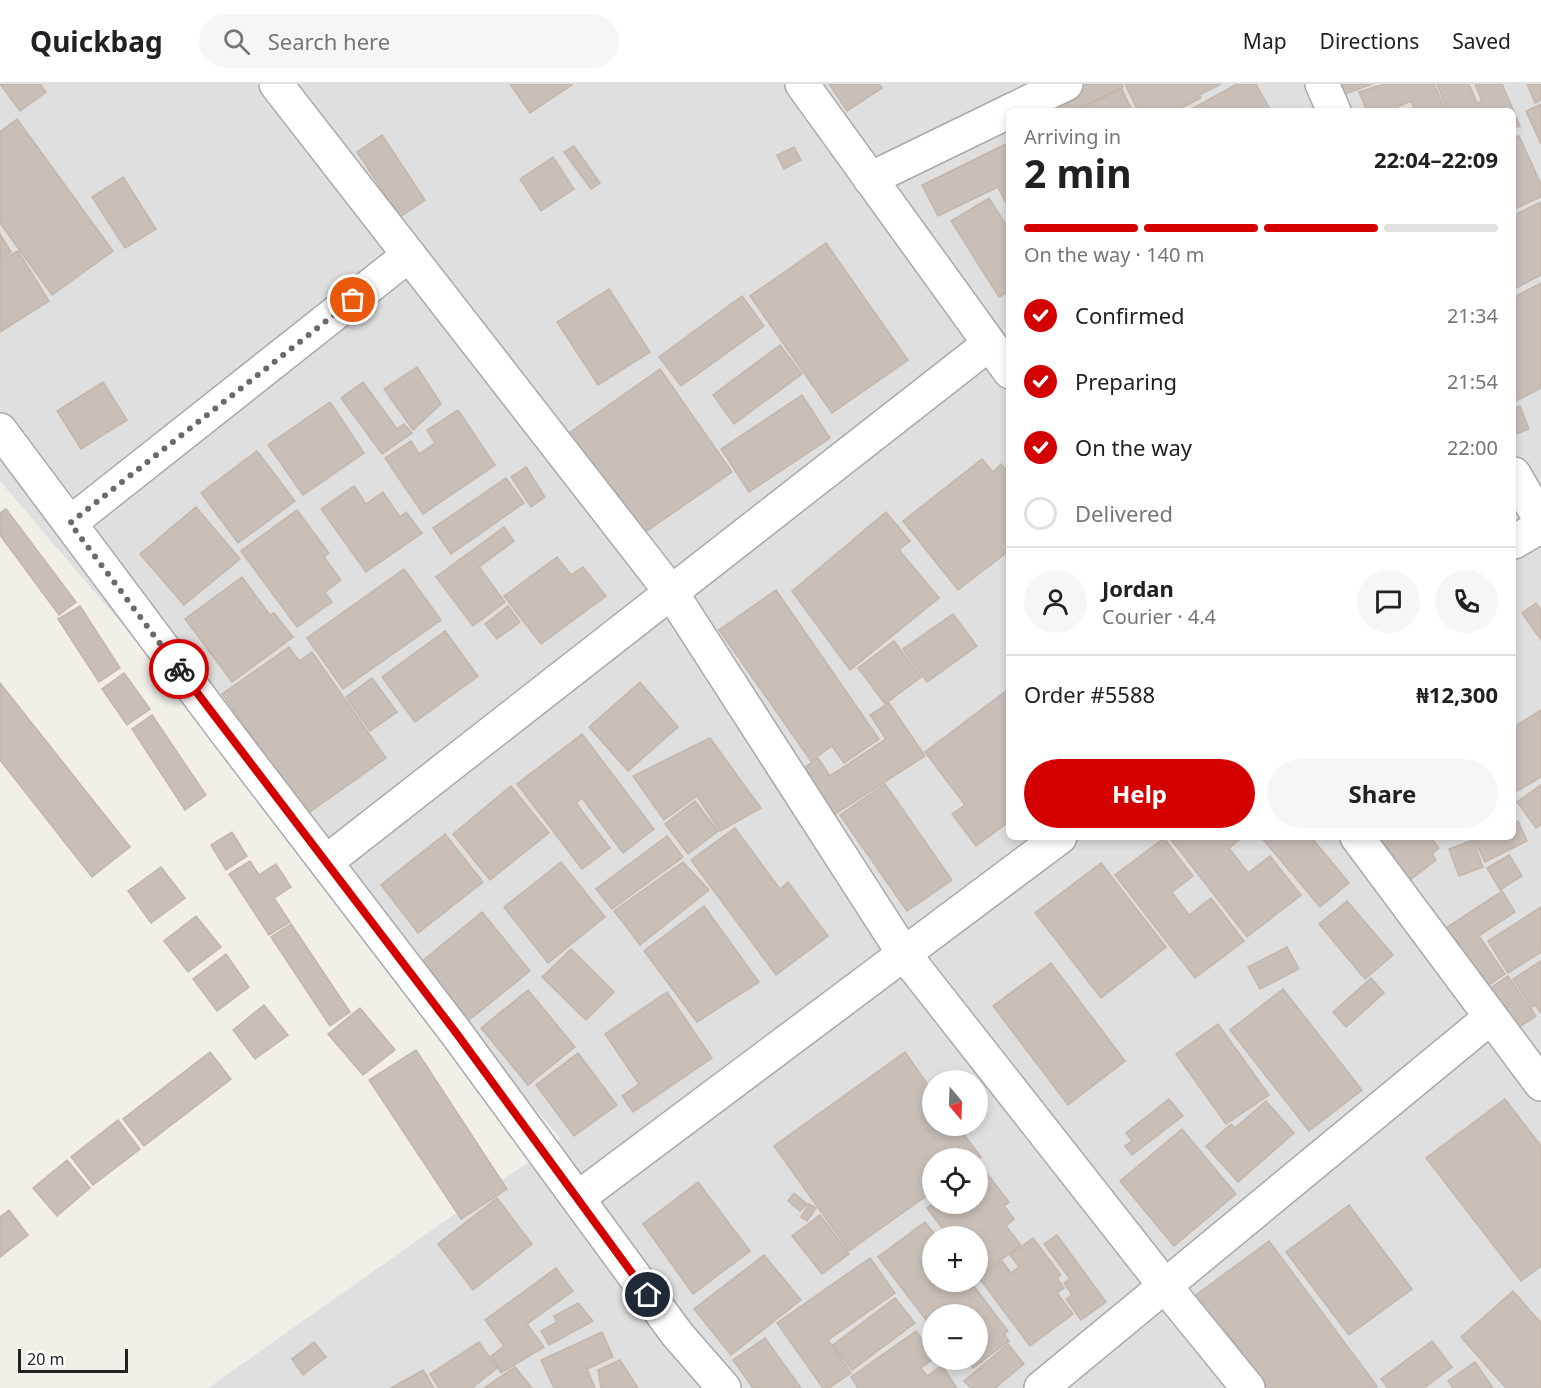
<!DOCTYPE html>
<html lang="en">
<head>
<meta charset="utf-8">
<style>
	:root { --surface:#fff; --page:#f6f6f6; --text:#202124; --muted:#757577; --line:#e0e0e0; --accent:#d40000 }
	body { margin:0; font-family:"Noto Sans",sans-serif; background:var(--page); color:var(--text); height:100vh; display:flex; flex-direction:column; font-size:22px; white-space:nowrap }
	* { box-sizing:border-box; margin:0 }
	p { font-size:20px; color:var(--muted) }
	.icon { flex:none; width:33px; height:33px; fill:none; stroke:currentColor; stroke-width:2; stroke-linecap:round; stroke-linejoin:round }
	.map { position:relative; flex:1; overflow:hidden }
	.panel { position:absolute; left:1006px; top:24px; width:510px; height:732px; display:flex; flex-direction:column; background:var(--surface); border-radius:9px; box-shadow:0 3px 9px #0003 }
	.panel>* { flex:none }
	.needle { width:39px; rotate:161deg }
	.controls { position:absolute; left:922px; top:986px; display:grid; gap:12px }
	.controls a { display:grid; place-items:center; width:66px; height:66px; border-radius:50%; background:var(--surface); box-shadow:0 3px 9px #0003; font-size:30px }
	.scale { position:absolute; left:18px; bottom:15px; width:110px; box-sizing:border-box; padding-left:6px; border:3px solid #222; border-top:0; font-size:16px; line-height:21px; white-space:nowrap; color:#222; -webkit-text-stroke:4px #fff; paint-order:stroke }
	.pin { position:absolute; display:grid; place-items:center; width:51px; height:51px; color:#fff; margin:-26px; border:3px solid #fff; border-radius:50%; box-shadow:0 2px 6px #0007 }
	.courier { position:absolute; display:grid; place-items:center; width:60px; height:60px; margin:-30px; border:4px solid #d40000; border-radius:50%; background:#fff; color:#222; box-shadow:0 2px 8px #0007 }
	.summary em { font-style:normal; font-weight:700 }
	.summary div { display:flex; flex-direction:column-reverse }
	.summary { display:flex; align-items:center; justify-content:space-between; height:102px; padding:0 18px }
	h1 { font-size:39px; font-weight:700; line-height:45px }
	.bar { display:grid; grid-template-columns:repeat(4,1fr); gap:9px 6px; align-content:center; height:72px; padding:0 18px }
	.bar i { height:8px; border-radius:4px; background:var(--line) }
	.bar .selected { background:var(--accent) }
	.bar p { grid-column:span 4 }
	.line { display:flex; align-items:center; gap:15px; padding:0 18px; border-top:2px solid var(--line) }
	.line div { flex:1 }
	.round { display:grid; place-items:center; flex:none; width:63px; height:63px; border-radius:32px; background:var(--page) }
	ol { padding:0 18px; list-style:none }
	li { display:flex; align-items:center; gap:18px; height:66px }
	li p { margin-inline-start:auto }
	li .icon { padding:6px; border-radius:50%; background:var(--accent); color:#fff; stroke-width:4 }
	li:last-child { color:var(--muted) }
	li i { width:33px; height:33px; border:3px solid var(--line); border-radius:50% }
	.primary-button { display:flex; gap:12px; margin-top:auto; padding:12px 18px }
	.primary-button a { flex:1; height:69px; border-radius:36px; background:var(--accent); color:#fff; font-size:24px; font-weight:700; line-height:69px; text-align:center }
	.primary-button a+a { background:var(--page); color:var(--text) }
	header { display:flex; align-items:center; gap:36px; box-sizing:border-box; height:84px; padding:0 30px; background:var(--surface); border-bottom:2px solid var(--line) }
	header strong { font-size:28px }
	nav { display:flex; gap:33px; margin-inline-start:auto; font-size:21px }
	.search { width:420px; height:54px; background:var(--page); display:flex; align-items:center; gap:15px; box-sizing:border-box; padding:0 21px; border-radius:33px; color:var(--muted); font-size:22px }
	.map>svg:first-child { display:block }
	.residential { fill:#e0dfdf; fill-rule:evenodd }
	.building { fill:#c7bfb8; stroke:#c4b6ab; stroke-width:1.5 }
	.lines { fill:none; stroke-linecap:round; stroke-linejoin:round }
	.minor-casing { stroke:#a9a9a9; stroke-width:36 }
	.minor { stroke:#fff; stroke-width:33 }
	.done { stroke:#6b6a68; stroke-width:6; stroke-dasharray:0 10.8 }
	.route { stroke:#d40000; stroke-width:8 }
</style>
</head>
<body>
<header>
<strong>Quickbag</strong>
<div class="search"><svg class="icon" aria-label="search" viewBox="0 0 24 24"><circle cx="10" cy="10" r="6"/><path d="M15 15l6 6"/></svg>Search here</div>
<nav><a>Map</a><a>Directions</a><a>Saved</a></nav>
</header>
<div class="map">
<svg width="1541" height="1304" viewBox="0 0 1541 1304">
	<rect width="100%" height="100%" fill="#f2efe9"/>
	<path class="residential" d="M0,0H1541V1304H208L561,1055L0,397ZM1010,27H1514V753H1010ZM933,996H978V1041H933ZM933,1074H978V1119H933ZM933,1152H978V1197H933ZM933,1230H978V1275H933Z"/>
	<g class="building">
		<polygon points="0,0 40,0 46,8 20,27"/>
		<polygon points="510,0 571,0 572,1 530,29"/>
		<polygon points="829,0 879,0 882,4 847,27"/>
		<polygon points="1073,0 1122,0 1123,3 1073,27 1068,22 1060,26 1052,10"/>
		<polygon points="1125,0 1221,0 1199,11 1201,14 1175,27 1138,27"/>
		<polygon points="1237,0 1256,0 1271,27 1188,27"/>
		<polygon points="1336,0 1372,0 1340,12"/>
		<polygon points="1384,0 1434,0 1446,27 1415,27 1411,17 1397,23 1398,27 1367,27 1359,8"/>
		<polygon points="1437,0 1469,0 1477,19 1482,17 1475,0 1502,0 1520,42 1514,44 1514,27 1448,27"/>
		<polygon points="1527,0 1541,0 1541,16 1535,19"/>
		<polygon points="1122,5 1132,27 1075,27"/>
		<polygon points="1541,20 1541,60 1526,27"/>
		<polygon points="17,35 113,167 52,211 0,139 0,48"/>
		<polygon points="382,51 425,116 400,133 357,68"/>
		<polygon points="1519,52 1541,100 1541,113 1514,125 1514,54"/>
		<polygon points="1010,58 1010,127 998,103 938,132 922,101"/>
		<polygon points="574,62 600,99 591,105 564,68"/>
		<polygon points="794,63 801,76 784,85 777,71"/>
		<polygon points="553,73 574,105 541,127 520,95"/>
		<polygon points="123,93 156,145 125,164 92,113"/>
		<polygon points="989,114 1010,147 1010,207 999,213 951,137"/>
		<polygon points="1541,118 1541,191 1514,205 1514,131"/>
		<polygon points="0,150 11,168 0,175"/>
		<polygon points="826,159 908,276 832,329 750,212"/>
		<polygon points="18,167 49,217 0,248 0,177"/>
		<polygon points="1541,199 1541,304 1514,318 1514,213"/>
		<polygon points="609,205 650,268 598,301 557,238"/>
		<polygon points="742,212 764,242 681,302 659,273"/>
		<polygon points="780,261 802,290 734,340 713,311"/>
		<polygon points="417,283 441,320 413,346 384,305"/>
		<polygon points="660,285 732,388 634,456 562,354"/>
		<polygon points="103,298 127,336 81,365 57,327"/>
		<polygon points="363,298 397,345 404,340 412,349 382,370 341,314"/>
		<polygon points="802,311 830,354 749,408 721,365"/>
		<polygon points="330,318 364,369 303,411 268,361"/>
		<polygon points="1520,322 1529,345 1514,351 1514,324"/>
		<polygon points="458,326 495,381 423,430 385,374 411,357 419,370 435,359 427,346"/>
		<polygon points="257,367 295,417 238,459 201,409"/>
		<polygon points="982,375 993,388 1001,380 1010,390 1010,466 958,506 903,437"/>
		<polygon points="526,383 545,413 531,423 511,393"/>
		<polygon points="506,394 524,419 451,470 433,444"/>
		<polygon points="354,402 366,420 383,408 400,433 406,428 422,449 366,488 321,425"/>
		<polygon points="196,423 240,475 184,521 140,470"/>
		<polygon points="6,425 76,518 59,531 0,451 0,429"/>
		<polygon points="297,426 329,469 324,473 341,496 325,508 332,518 297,543 241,467"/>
		<polygon points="886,428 910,457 899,466 939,514 850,586 792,507"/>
		<polygon points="504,443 514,457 479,483 505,518 473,542 436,493"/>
		<polygon points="557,473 571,491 583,483 606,512 541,560 504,512"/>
		<polygon points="404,485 441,536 343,605 307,554"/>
		<polygon points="242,493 270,531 274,529 293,553 232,598 185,535"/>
		<polygon points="776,506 879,655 844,679 832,662 811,677 719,546"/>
		<polygon points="1536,519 1541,526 1541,556 1522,529"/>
		<polygon points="80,522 120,584 99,598 58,535"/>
		<polygon points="508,522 520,538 497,555 485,540"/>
		<polygon points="953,530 977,562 927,598 903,565"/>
		<polygon points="445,547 478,592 415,638 382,593"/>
		<polygon points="894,557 921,593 885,620 858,584"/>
		<polygon points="289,563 299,577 312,568 386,674 307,730 222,610"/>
		<polygon points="124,589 150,625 127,641 102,605"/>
		<polygon points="372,594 397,628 370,647 346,613"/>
		<polygon points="640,598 678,643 628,687 589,643"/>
		<polygon points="0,599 130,763 92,793 0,676"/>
		<polygon points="1010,604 1010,737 976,762 952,730 965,721 925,668"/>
		<polygon points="889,619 925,672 829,734 798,688 818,674 830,692 886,655 870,631"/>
		<polygon points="1541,626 1541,693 1514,709 1514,643"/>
		<polygon points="152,631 206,711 185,726 132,645"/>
		<polygon points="582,650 654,745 623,769 582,714 576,719 610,764 582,785 517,700"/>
		<polygon points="710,654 761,724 720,747 697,712 664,736 633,692"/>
		<polygon points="885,700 952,796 907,827 840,731"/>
		<polygon points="1541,701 1541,741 1536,744 1517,718"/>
		<polygon points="511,702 549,749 490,796 453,750"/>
		<polygon points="695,717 718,747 688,770 665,740"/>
		<polygon points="1518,737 1527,757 1485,778 1475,757 1484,753 1514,753 1514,739"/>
		<polygon points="735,744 780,805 788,798 828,852 776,891 691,776"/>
		<polygon points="232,748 247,772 226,786 211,761"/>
		<polygon points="445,750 483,798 418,849 381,801"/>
		<polygon points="667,752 683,773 612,825 596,805"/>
		<polygon points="1169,753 1243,753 1229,764 1248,789 1270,772 1301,811 1247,853"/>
		<polygon points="1261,753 1311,753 1349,799 1320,823"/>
		<polygon points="1369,753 1430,753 1439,764 1432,770 1436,776 1405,800"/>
		<polygon points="1164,754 1193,792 1172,808 1189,831 1211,814 1244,857 1195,894 1115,791"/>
		<polygon points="1473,756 1483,783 1459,792 1449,765"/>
		<polygon points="1509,771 1522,792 1500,806 1487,784"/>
		<polygon points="250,777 259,791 276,780 291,803 274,814 290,838 269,851 229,790"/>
		<polygon points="561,778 605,833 548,879 504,823"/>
		<polygon points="683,778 709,806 640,861 614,827"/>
		<polygon points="1101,779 1166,863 1101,914 1035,829"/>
		<polygon points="161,783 185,814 151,839 128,807"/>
		<polygon points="1502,807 1515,828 1479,852 1505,890 1480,907 1440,848"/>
		<polygon points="1347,817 1393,871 1365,895 1319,840"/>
		<polygon points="704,822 759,898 697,938 644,867"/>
		<polygon points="1541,823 1541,868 1508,889 1488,857"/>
		<polygon points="482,828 530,887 458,945 410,887"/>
		<polygon points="196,832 221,863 188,888 164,857"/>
		<polygon points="291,840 350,928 330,942 271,853"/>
		<polygon points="1287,863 1299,885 1260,905 1248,883"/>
		<polygon points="571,865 614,908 586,936 542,893"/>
		<polygon points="226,870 249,903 217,927 193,895"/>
		<polygon points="1541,877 1541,929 1535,921 1532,923 1513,895"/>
		<polygon points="1051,879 1125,977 1068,1021 993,922"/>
		<polygon points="1508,892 1536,932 1515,946 1487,906"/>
		<polygon points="1371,894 1384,909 1346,943 1333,928"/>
		<polygon points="1283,905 1362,1006 1309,1047 1230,946"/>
		<polygon points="528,906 575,963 528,1001 481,944"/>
		<polygon points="667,908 712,974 633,1028 622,1012 639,1000 605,950"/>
		<polygon points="264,921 288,951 255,975 233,946"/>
		<polygon points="360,924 395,966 363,991 328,950"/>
		<polygon points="1218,940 1269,1011 1226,1040 1176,970"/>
		<polygon points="416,966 507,1105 461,1135 369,996"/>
		<polygon points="210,968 231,995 144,1062 123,1035"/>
		<polygon points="905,968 933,1008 933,1041 957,1041 981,1073 978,1075 978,1074 933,1074 933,1107 849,1167 774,1062"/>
		<polygon points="578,969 617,1021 574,1052 536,1001"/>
		<polygon points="1169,1015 1183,1032 1132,1071 1125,1062 1132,1057 1126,1049"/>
		<polygon points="1505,1015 1541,1062 1541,1182 1521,1197 1426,1074"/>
		<polygon points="1266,1017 1294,1049 1238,1098 1206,1062 1231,1040 1235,1044"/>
		<polygon points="118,1036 140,1065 93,1101 71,1073"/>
		<polygon points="1182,1045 1236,1110 1174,1162 1120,1097"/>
		<polygon points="67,1076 90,1104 57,1132 33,1104"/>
		<polygon points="982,1083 1009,1118 1004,1122 1014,1135 1006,1142 1021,1161 979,1192 978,1152 948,1152 927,1124 934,1119 978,1119 978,1086"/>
		<polygon points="698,1098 750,1167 693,1210 643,1140"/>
		<polygon points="794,1109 807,1120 800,1127 788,1117"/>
		<polygon points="497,1114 532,1160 473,1206 438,1160"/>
		<polygon points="809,1120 816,1124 807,1137 801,1133"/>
		<polygon points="1349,1121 1412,1205 1349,1251 1286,1168"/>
		<polygon points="9,1126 28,1151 0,1173 0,1133"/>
		<polygon points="820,1131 849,1170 822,1190 792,1152"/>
		<polygon points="925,1138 936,1152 933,1152 933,1197 970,1197 1008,1247 1004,1250 1009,1257 973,1284 968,1277 961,1282 956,1275 978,1275 978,1230 933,1230 933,1245 878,1173"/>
		<polygon points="1057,1151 1106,1218 1081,1236 1066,1215 1072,1211 1064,1199 1070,1195 1044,1160"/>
		<polygon points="1033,1154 1061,1191 1057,1194 1064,1204 1057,1209 1073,1230 1030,1262 979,1194 1002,1177 1011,1189 1019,1183 1010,1171"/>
		<polygon points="1269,1157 1377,1302 1374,1304 1268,1304 1225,1246 1213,1249 1188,1217"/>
		<polygon points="764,1171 801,1216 731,1271 694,1225"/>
		<polygon points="870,1174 895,1209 828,1256 851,1289 829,1304 823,1304 777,1239"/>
		<polygon points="556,1184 573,1207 527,1240 544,1263 501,1289 491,1272 504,1262 485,1236"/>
		<polygon points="1513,1207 1541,1239 1541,1304 1506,1304 1461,1253"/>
		<polygon points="895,1214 915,1239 852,1286 833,1261"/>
		<polygon points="578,1219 593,1237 549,1261 541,1247 557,1238 554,1232"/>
		<polygon points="916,1247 933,1271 933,1275 921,1284 927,1292 942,1282 957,1304 858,1304 851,1293"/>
		<polygon points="602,1248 613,1273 587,1285 595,1304 554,1304 541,1276"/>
		<polygon points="765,1254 801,1304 753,1304 733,1276"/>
		<polygon points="1432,1257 1452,1283 1424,1304 1388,1304 1381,1295"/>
		<polygon points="314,1258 326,1273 303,1291 292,1275"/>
		<polygon points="479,1258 497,1284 472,1304 439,1304 430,1290"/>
		<polygon points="1008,1260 1024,1280 995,1304 971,1304 964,1297"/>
		<polygon points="620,1276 638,1304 601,1304 598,1286"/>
		<polygon points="1475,1278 1493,1304 1453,1304 1448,1297"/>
		<polygon points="515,1283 532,1304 484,1304"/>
		<polygon points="423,1286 434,1304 391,1304"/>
	</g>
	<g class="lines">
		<defs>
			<g id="minor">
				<polyline points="276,0 671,508 904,870 1165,1202 1248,1304"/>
				<polyline points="802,0 1010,288"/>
				<polyline points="1322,0 1334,27"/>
				<polyline points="1010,27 1066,0"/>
				<polyline points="870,95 1010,27"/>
				<polyline points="0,346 226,648 457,950 677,1250 724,1304"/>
				<polyline points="1514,390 1541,437"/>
				<polyline points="70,439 409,171"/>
				<polyline points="1514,458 1541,442"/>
				<polyline points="1357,753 1541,1000"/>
				<polyline points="326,778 989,260"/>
				<polyline points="578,1114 1060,753"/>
				<polyline points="1041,1304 1491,933"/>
			</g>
		</defs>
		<use href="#minor" class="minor-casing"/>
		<use href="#minor" class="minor"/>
	</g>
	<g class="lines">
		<polyline class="done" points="179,585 70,439 353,216"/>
		<polyline class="route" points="179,585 457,950 648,1211"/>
	</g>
</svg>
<div class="controls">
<a><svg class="needle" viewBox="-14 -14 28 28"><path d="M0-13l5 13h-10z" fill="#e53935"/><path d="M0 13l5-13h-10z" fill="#757577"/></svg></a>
<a><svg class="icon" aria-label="locate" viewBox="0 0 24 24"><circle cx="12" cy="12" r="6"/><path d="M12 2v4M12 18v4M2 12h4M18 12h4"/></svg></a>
<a>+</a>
<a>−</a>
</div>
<div class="scale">20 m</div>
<div class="pin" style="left:353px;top:216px;background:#ea580c"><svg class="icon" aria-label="bag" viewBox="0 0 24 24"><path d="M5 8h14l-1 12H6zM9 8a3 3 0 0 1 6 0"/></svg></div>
<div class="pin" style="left:648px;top:1211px;background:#1f2937"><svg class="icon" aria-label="home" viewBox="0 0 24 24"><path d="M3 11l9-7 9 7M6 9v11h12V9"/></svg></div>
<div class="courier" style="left:179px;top:585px"><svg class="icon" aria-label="bike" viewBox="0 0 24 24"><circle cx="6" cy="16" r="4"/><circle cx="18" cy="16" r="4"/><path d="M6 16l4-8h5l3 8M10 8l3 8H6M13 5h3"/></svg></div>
<section class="panel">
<div class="summary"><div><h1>2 min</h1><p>Arriving in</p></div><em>22:04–22:09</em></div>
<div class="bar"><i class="selected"></i><i class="selected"></i><i class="selected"></i><i></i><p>On the way · 140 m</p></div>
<ol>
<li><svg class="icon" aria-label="check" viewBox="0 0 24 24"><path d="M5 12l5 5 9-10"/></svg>Confirmed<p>21:34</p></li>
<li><svg class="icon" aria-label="check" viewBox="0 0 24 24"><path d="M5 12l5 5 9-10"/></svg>Preparing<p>21:54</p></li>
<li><svg class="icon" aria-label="check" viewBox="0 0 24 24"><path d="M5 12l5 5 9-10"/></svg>On the way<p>22:00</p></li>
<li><i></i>Delivered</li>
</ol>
<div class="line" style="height:108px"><a class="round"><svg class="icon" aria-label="person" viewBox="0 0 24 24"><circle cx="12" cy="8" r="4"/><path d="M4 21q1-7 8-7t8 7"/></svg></a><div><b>Jordan</b><p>Courier · 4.4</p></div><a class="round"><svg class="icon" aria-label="chat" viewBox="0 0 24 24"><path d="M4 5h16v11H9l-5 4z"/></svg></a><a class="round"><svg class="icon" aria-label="phone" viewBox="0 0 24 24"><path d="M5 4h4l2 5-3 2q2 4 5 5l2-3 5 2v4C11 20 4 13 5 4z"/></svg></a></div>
<div class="line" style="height:78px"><div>Order #5588</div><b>₦12,300</b></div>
<div class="primary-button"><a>Help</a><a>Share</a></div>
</section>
</div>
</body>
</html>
